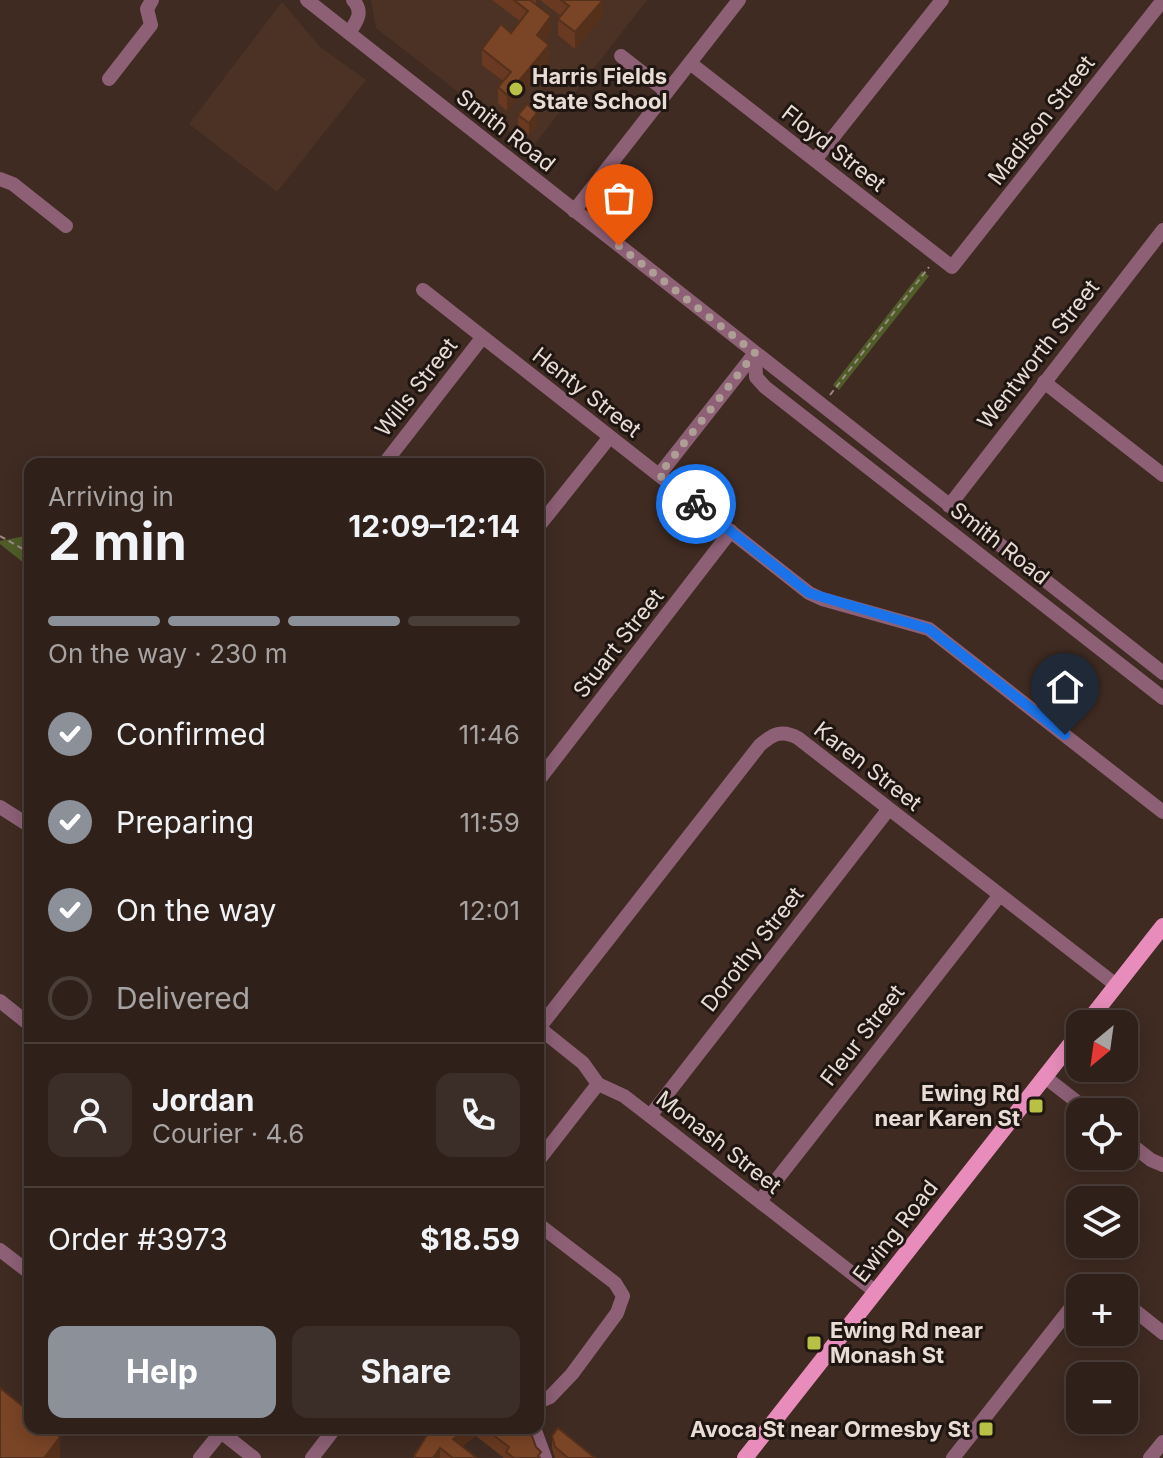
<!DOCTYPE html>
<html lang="en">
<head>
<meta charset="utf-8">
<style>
	:root { --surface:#2f201a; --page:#3b2d27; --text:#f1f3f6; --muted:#a7a3a2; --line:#4a3e39; --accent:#8c9099 }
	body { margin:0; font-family:Inter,sans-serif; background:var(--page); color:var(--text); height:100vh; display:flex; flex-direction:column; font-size:30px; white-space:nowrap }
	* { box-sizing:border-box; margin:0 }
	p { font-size:26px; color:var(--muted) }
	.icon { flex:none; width:44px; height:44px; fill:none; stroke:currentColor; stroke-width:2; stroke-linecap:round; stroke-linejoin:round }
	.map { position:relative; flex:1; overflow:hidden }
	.drawer { position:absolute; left:24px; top:458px; width:520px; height:976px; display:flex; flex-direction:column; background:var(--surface); border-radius:16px; box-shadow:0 4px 20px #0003,0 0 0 2px var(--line) }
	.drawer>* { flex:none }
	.needle { width:52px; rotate:209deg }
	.controls { position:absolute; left:1066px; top:1010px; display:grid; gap:16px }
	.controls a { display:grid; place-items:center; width:72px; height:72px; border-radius:16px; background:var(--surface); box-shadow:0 4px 20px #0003,0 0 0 2px var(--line); font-size:40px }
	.pin { position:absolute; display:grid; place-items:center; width:68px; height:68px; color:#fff; margin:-82px -34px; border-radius:50% 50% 50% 0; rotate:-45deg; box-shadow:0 0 8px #0007 }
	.pin .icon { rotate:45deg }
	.courier { position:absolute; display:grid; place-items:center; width:80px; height:80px; margin:-40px; border:6px solid #1a73e8; border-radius:50%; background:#fff; color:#222; box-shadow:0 2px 10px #0007 }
	.head em { font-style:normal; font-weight:700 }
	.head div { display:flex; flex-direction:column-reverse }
	.head { display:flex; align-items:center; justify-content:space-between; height:136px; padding:0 24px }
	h1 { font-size:52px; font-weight:700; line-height:60px }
	.bar { display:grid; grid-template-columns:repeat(4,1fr); gap:12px 8px; align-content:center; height:96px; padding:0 24px }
	.bar i { height:10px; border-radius:6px; background:var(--line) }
	.bar .selected { background:var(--accent) }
	.bar p { grid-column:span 4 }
	.line { display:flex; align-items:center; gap:20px; padding:0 24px; border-top:2px solid var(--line) }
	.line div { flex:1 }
	.round { display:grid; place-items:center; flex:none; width:84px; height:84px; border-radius:16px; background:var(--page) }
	ol { padding:0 24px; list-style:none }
	li { display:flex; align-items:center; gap:24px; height:88px }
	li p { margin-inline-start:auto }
	li .icon { padding:8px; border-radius:50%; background:var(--accent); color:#fff; stroke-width:4 }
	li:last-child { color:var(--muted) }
	li i { width:44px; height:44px; border:4px solid var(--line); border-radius:50% }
	.action { display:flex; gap:16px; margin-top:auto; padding:16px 24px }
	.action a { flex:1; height:92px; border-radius:16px; background:var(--accent); color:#fff; font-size:32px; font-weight:700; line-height:92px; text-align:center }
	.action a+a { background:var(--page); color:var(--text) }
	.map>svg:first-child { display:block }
	.built { fill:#4b3224 }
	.green { fill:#505d29 }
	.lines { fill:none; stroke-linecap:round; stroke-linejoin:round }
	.path { stroke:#9b8b83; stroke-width:2; stroke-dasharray:6 4; stroke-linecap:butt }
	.minor { stroke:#8d6076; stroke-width:14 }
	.major { stroke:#e88dbb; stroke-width:16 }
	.wall { fill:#693a21 }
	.shaded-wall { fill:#55301b }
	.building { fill:#7a4426; stroke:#55301b; stroke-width:2 }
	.done { stroke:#ae9e96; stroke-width:8; stroke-dasharray:0 14.4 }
	.route { stroke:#1a73e8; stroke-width:10 }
	.poi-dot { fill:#b9c046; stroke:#1f1612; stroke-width:3 }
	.labels { text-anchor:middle; stroke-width:6; stroke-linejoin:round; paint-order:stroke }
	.poi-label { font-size:22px; font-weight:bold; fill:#e9dcd5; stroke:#1f1612; text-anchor:start }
	.street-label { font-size:22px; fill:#e9dcd5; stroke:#1f1612 }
</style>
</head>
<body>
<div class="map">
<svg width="1163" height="1458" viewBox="0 0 1163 1458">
	<rect width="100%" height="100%" fill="#3f2b22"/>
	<g class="built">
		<polygon points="371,0 647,0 531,149 376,28"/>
		<polygon points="282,2 320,47 366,80 277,192 189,124"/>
	</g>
	<g class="green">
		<polygon points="922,271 929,276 839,390 833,385"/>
		<polygon points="30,535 30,568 0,544 0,541"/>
	</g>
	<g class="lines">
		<g class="path">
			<polyline points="830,395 929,267"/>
			<polyline points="0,536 30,553"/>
		</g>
		<g class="minor">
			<polyline points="307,0 1163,673"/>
			<path d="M349,33C357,21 364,12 353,0"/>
			<polyline points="621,56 667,92"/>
			<polyline points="690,63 952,267 1163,0"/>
			<polyline points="109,79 151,25 147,9 152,0"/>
			<polyline points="815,160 942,0"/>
			<polyline points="0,179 13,184 66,226"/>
			<polyline points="574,211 739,0"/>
			<polyline points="423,290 809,593 822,599 929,629 1163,812"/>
			<polyline points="755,353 756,377 765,387 1163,698"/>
			<polyline points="1044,382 1163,475"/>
			<polyline points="384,464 482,338"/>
			<polyline points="659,475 755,353"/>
			<polyline points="949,506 1163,230"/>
			<polyline points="538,527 609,438"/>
			<polyline points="538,781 731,531"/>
			<polyline points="0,807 30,826"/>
			<polyline points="0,1001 30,1025"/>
			<polyline points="538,1027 583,1063 598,1084 624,1096 650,1116 876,1292"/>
			<path d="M539,1028L760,745C773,734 782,729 798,738L1116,985"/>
			<polyline points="1045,1077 1090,1112"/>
			<polyline points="650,1116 888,810"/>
			<polyline points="1124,1139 1151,1160 1163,1165"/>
			<polyline points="538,1161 598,1084"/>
			<polyline points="760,1201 999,896"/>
			<polyline points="538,1224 615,1283 623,1296 617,1313 572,1374 550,1397 538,1402"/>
			<polyline points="0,1250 30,1273"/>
			<polyline points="1094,1288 1100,1288"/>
			<polyline points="1124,1302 1163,1333"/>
			<polyline points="216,1428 254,1458"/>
			<polyline points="534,1428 545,1458"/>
			<polyline points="200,1458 221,1432"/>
			<polyline points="312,1458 335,1428"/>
			<polyline points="953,1458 1080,1296"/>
			<polyline points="1150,1458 1163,1442"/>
		</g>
		<g class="major">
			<polyline points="1086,1024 1163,926"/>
			<polyline points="745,1458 1080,1032"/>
		</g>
	</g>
	<g class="wall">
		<polygon points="492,0 536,0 536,5 551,32 544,41 549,62 507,111 498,103 498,87 503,81 482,65 482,49 511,33 520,21"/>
		<polygon points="540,0 603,0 603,16 575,49 558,35 558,19 561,16"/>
		<polygon points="518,115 537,125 529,135 518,127"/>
		<polygon points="442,1428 514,1428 541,1458 504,1458 476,1436 462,1446 477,1458 414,1458 414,1456 433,1435"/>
		<polygon points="552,1436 595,1458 555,1458 552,1448"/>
	</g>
	<g class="shaded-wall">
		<polygon points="603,0 603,16 575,49 575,32"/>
		<polygon points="551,16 551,32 537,52 537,35"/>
		<polygon points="549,45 549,62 507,111 507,95"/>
		<polygon points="537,113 537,125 529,135 529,123"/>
		<polygon points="468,1428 476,1428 476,1436 453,1454 453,1439"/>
		<polygon points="60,1437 60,1458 44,1458"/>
		<polygon points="440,1448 440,1458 433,1458"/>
	</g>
	<g class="building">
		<polygon points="514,0 530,0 551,16 537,35 549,45 507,95 498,87 511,72 482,49 501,24 511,33 528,11"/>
		<polygon points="561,0 603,0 575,32 558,19 569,6"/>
		<polygon points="527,104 537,113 529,123 518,115"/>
		<polygon points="0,1388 30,1412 30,1428 50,1428 60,1437 44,1458 0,1458"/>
		<polygon points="442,1428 468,1428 453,1439 477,1458 453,1458 440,1448 433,1458 417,1458 414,1456 429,1432 433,1435"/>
		<polygon points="484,1428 514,1428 520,1433 524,1428 529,1428 536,1447 541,1452 538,1456 540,1458 514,1458 506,1452 509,1447"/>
		<polygon points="558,1428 595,1458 568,1458 555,1447 552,1436"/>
	</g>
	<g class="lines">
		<polyline class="done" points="619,246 755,353 659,475 696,504"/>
		<polyline class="route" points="696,504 809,593 929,629 1065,735"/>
	</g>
	<g class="poi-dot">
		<circle cx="516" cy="89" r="8"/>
		<rect x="1028" y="1098" width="16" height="16" rx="4"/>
		<rect x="806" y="1335" width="16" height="16" rx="4"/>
		<rect x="978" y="1421" width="16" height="16" rx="4"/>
	</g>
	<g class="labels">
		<g class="poi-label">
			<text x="532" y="84">Harris Fields<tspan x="532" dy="25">State School</tspan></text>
			<text x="1020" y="1101" text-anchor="end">Ewing Rd<tspan x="1020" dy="25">near Karen St</tspan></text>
			<text x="830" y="1338">Ewing Rd near<tspan x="830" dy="25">Monash St</tspan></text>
			<text x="970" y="1437" text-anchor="end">Avoca St near Ormesby St</text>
		</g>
		<g class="street-label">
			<text transform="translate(1041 120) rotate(-52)" y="8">Madison Street</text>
			<text transform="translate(506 130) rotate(38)" y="8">Smith Road</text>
			<text transform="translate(834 148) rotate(38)" y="8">Floyd Street</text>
			<text transform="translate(1038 354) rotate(-52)" y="8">Wentworth Street</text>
			<text transform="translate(416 387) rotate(-52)" y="8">Wills Street</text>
			<text transform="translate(587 392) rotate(38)" y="8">Henty Street</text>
			<text transform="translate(1000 543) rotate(38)" y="8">Smith Road</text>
			<text transform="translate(618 643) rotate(-52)" y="8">Stuart Street</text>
			<text transform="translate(868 766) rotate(38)" y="8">Karen Street</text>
			<text transform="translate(752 949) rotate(-52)" y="8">Dorothy Street</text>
			<text transform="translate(862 1035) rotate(-52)" y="8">Fleur Street</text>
			<text transform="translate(719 1142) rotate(38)" y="8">Monash Street</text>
			<text transform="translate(895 1231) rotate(-52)" y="8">Ewing Road</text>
		</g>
	</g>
</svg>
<div class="controls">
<a><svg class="needle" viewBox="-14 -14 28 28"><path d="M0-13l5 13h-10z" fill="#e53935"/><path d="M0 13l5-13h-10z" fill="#a7a3a2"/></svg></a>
<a><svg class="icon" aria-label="locate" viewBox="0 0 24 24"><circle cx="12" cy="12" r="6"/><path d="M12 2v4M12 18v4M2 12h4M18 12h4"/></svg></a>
<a><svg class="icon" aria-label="layers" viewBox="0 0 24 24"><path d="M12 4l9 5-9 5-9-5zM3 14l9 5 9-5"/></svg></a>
<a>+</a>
<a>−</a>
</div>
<div class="pin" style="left:619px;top:246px;background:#ea580c"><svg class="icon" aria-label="bag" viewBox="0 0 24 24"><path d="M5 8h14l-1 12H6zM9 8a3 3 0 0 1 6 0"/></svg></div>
<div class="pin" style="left:1065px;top:735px;background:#1f2937"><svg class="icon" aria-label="home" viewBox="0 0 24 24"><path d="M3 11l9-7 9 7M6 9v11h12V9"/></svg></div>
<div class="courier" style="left:696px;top:504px"><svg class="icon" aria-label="bike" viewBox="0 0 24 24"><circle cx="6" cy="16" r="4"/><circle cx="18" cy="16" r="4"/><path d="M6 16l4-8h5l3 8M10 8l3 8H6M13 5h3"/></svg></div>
<section class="drawer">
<div class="head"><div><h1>2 min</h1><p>Arriving in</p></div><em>12:09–12:14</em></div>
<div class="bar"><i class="selected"></i><i class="selected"></i><i class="selected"></i><i></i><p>On the way · 230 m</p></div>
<ol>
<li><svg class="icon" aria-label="check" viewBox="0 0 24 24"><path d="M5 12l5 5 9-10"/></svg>Confirmed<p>11:46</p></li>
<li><svg class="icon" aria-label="check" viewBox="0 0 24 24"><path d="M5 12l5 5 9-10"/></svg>Preparing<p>11:59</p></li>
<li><svg class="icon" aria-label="check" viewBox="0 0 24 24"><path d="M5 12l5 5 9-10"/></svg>On the way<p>12:01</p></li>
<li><i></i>Delivered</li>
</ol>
<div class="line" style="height:144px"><a class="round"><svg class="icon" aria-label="person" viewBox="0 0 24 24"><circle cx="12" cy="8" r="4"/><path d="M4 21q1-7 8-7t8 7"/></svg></a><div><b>Jordan</b><p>Courier · 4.6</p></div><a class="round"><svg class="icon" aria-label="phone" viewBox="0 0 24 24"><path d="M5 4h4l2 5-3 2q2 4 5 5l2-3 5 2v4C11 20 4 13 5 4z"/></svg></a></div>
<div class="line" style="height:104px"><div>Order #3973</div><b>$18.59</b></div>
<div class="action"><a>Help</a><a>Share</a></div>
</section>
</div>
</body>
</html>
